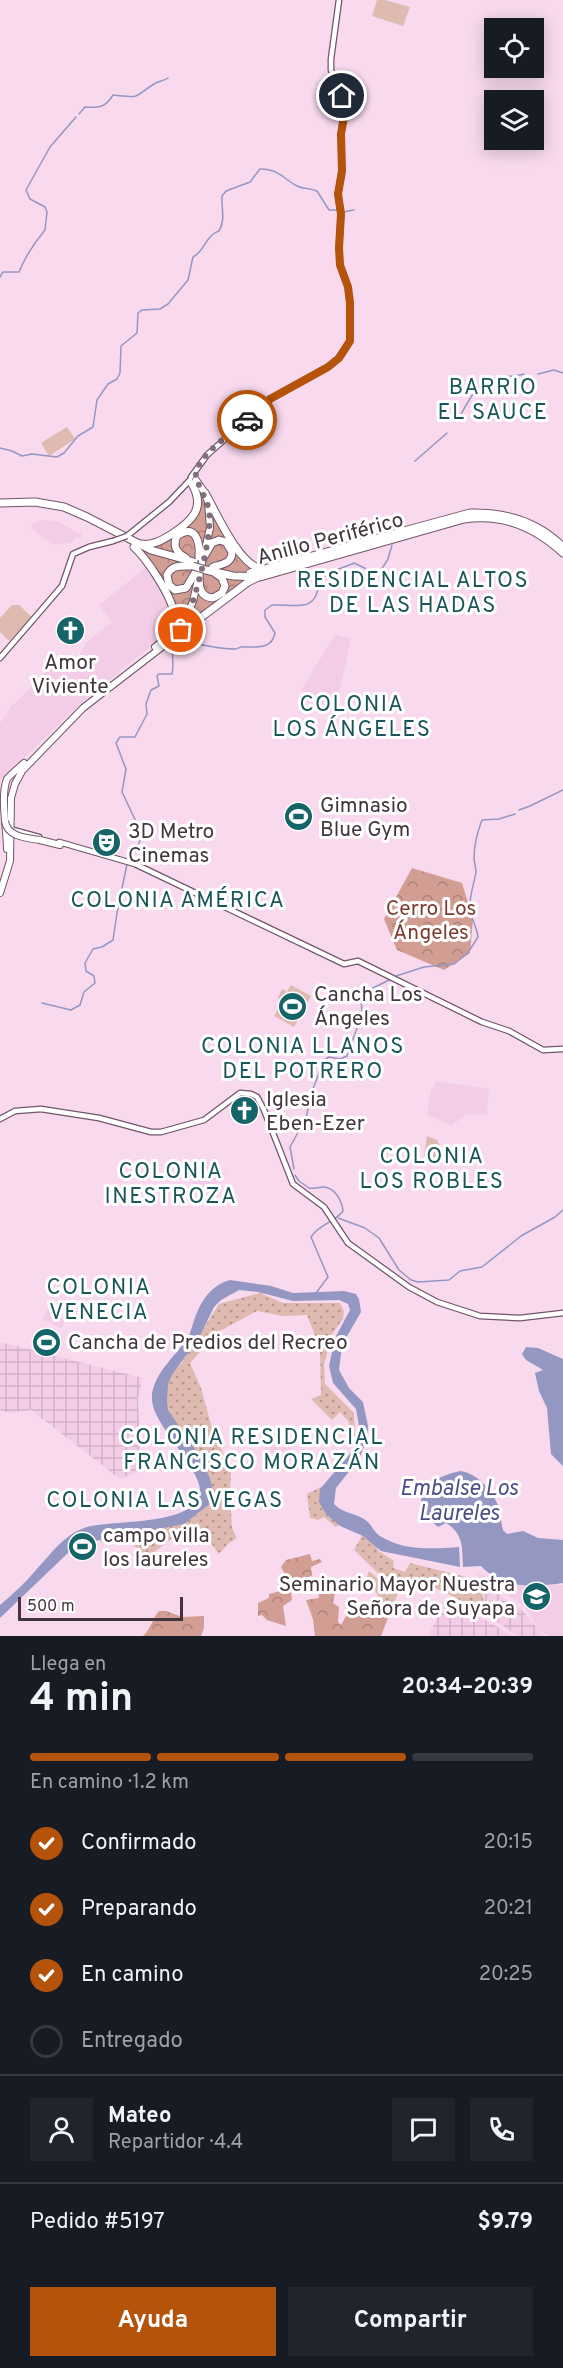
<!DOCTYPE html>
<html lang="es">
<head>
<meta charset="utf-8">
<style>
	:root { --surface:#171b24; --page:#20242c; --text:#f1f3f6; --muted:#9ea1a6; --line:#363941; --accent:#b45309 }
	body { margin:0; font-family:Overpass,sans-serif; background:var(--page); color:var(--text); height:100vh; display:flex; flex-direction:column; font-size:22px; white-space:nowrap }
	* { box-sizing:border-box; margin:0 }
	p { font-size:20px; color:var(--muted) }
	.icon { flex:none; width:33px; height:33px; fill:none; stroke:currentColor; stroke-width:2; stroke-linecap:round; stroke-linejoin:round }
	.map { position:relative; height:1636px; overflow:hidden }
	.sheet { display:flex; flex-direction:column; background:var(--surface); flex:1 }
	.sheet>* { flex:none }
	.controls { position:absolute; left:484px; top:18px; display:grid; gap:12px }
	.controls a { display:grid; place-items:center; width:60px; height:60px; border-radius:0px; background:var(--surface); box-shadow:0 3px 15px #0003; font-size:30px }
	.scale { position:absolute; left:18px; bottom:15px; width:165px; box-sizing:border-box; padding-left:6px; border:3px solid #42363e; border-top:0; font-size:16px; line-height:21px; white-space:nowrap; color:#42363e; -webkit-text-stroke:4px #fff; paint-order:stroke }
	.pin { position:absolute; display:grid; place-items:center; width:51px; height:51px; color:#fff; margin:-26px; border:3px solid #fff; border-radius:50%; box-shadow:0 2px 6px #0007 }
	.courier { position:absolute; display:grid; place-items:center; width:60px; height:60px; margin:-30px; border:4px solid #b45309; border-radius:50%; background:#fff; color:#222; box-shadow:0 2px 8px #0007 }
	.overview em { font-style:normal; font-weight:700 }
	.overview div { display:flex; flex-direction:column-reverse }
	.overview { display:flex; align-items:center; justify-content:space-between; height:102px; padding:0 30px }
	h1 { font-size:39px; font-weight:700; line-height:45px }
	.bar { display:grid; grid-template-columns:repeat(4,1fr); gap:9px 6px; align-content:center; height:72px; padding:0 30px }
	.bar i { height:8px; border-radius:4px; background:var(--line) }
	.bar .current { background:var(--accent) }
	.bar p { grid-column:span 4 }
	.line { display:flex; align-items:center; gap:15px; padding:0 30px; border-top:2px solid var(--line) }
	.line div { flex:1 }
	.round { display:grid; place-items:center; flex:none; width:63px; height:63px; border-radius:0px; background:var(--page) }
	ol { padding:0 30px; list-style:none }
	li { display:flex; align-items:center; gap:18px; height:66px }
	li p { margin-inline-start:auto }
	li .icon { padding:6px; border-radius:50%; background:var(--accent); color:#fff; stroke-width:4 }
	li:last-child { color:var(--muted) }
	li i { width:33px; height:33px; border:3px solid var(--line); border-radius:50% }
	.action { display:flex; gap:12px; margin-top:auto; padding:12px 30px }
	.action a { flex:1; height:69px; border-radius:0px; background:var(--accent); color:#fff; font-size:24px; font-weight:700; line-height:69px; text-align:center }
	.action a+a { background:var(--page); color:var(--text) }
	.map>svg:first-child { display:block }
	.built { fill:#f3cde7 }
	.industrial { fill:url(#industrial-grid) }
	.grass { fill:url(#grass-dots) }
	.forest { fill:url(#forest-crowns) }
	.park { fill:url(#park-tufts) }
	.garden { fill:#debab1 }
	.water { fill:#9597c3 }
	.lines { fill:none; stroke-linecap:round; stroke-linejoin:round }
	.stream { stroke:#9597c3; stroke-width:1.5 }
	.secondary-casing { stroke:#705668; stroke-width:7 }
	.primary-casing { stroke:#705668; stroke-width:8 }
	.trunk-casing { stroke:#705668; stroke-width:9 }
	.secondary { stroke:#fff; stroke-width:4.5 }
	.primary { stroke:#fff; stroke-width:6 }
	.trunk { stroke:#fff; stroke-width:7 }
	.secondary-bridge-casing { stroke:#705668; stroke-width:7; stroke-linecap:butt }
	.primary-bridge-casing { stroke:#705668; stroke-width:8; stroke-linecap:butt }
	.trunk-bridge-casing { stroke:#705668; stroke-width:9; stroke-linecap:butt }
	.secondary-bridge { stroke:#fff; stroke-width:4.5 }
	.primary-bridge { stroke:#fff; stroke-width:6 }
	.trunk-bridge { stroke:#fff; stroke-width:7 }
	.done { stroke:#826f7c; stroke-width:6; stroke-dasharray:0 10.8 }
	.route { stroke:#b45309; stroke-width:8 }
	.labels { text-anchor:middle; stroke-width:6; stroke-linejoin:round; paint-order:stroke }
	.street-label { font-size:21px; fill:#42363e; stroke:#fff }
	.poi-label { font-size:21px; fill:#42363e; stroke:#fff; text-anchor:start }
	.park-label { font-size:21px; fill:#7e3c2f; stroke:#fff }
	.neighbourhood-label { font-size:22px; letter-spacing:1.5px; fill:#1a5659; stroke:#fff }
	.water-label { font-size:22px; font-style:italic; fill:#4e4d88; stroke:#fff }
</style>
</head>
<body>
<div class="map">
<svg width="563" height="1636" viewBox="0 0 563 1636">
	<defs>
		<pattern id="industrial-grid" width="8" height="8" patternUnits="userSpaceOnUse" patternTransform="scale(1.5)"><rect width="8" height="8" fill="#f3cde7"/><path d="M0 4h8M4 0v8" fill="none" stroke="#d2b1c7"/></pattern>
		<pattern id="grass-dots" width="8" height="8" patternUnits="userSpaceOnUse" patternTransform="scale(1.5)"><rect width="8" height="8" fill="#debab1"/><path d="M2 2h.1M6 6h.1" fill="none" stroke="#b69891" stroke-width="1.8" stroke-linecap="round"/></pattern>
		<pattern id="forest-crowns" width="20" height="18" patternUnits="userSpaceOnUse" patternTransform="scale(1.5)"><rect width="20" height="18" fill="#d29e93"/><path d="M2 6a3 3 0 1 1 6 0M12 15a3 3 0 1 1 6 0" fill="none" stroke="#ac8279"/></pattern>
		<pattern id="park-tufts" width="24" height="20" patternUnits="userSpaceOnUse" patternTransform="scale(1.5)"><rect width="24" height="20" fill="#debab1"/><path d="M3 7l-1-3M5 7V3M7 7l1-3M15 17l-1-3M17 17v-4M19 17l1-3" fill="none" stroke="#b69891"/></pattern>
	</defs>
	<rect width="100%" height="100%" fill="#f8d9ee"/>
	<g class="built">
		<polygon points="41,520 57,521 76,532 82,533 80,537 76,537 72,542 54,545 31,528 33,523"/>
		<polygon points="148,566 166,597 172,616 167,633 83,701 0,781 0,723 12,706 61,657 73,666 87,642 112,622 99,605"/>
		<polygon points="335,635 351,639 337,701 330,699 328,708 301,690"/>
		<polygon points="436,1081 489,1089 487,1115 467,1114 451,1126 427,1114 431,1089 434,1088"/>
		<polygon points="203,1159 226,1174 210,1188 211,1190 209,1193 192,1183"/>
		<polygon points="47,1310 65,1319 62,1328 42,1320"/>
		<polygon points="285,1433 296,1446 277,1459 264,1448"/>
		<polygon points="474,1573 517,1585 563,1585 563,1636 549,1636 539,1630 524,1606"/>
	</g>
	<g class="industrial">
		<polygon points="0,1342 143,1378 138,1398 141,1471 120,1479 31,1410 9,1413 0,1410"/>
		<polygon points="483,1586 489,1588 521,1609 544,1636 517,1636 486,1614"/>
		<polygon points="446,1601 493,1624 511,1636 428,1636"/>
	</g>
	<g class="grass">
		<polygon points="260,1293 283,1303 340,1303 344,1311 343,1319 332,1334 324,1365 325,1384 354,1413 355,1437 348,1436 349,1422 340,1412 332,1420 311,1399 321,1395 320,1348 307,1315 283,1316 257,1311 218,1332 190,1363 201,1388 212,1428 231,1471 230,1495 232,1528 237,1538 228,1544 219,1554 205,1535 196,1528 182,1537 176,1535 152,1554 143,1554 129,1541 102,1543 95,1533 185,1522 212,1489 165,1419 166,1376 181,1364 219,1304"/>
		<path d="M323,1486C316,1507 325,1511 341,1522L336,1527L324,1517L318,1520L310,1518L307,1494Z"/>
		<polygon points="363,1534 379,1544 377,1550 394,1561 393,1568 405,1572 410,1563 470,1578 482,1588 485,1612 425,1583 380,1575 354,1550"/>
		<polygon points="369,1571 379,1580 402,1583 388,1618 375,1590 363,1586"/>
	</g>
	<g class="forest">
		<polygon points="196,482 242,556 267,570 171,640 174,620 170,602 134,547 155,543 195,513"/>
		<polygon points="412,868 462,883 473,919 470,953 444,970 397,950 384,919"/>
		<polygon points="310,1554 312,1561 320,1559 322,1562 311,1567 312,1576 289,1581 281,1567 286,1560"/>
		<polygon points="317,1585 324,1585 326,1591 336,1589 333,1603 339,1607 338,1622 341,1625 349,1611 359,1615 378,1598 388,1618 381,1636 315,1636 313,1619 306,1600 319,1598"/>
		<polygon points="284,1586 290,1586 292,1600 283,1606 286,1626 267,1620 262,1615 258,1616 258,1603 269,1598 269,1594 284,1590"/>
		<path d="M159,1611H166L182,1617L204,1616V1628L201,1636H143C152,1627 152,1619 159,1611Z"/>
	</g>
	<polygon class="park" points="427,1136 437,1140 446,1159 424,1156"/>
	<g class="garden">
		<polygon points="377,0 385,0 410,7 403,26 372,16"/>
		<polygon points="67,427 75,439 49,456 41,443"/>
		<polygon points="12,605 19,605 32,617 9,641 0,632 0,618"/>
		<polygon points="291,985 311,996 294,1027 274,1016 283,1001 278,998 282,989 286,991 283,998"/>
		<polygon points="45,1327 58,1334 49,1354 36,1350"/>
	</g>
	<g class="water">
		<path d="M230,1280L271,1286L293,1293L344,1291L356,1294L359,1299L361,1312L342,1345L339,1370L349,1388L363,1402L368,1426L367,1439L359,1459L336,1488L334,1504C343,1514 358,1513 368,1522C372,1526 374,1532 380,1536C403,1551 433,1549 459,1547L460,1567L381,1551L363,1536L340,1526L326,1514L319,1502L320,1489L355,1448L359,1426L356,1409L333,1383L329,1366L335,1338L350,1310L348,1304L339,1300L293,1301L258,1292L239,1290L221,1300L214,1307L198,1340L173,1373L168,1384L167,1401L168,1410L199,1455L209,1476L214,1493L211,1503L184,1524L85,1543L69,1552L0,1618V1605C13,1594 25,1583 36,1570C52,1553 64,1534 87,1527C111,1520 195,1526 200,1493C203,1472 160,1432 153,1406C146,1380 174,1358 187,1339C190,1336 190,1331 192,1327C198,1306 208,1286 230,1280Z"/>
		<polygon points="526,1347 538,1348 563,1359 563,1466 551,1454 547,1408 539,1391 535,1373 543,1370 526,1360 522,1354"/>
		<path d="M460,1471C478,1473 495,1493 500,1511C501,1517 501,1524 503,1530L507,1534L523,1531L538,1538L563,1540V1583C534,1587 502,1589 481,1566L463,1567C462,1548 464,1534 446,1523L438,1527C404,1499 427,1478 460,1471Z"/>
	</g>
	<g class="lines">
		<g class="stream">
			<path d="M79,114L85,107C99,108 105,108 113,95C142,98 132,98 154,84C158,81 164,81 168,78"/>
			<polyline points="343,212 354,210"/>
			<path d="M0,277L3,272H19C26,255 34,243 45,230L47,212L45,207L30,199L26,190L50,147L76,117"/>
			<polyline points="538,374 554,370 563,373"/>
			<path d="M460,416C467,404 476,384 491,379C501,376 514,377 524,374"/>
			<path d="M0,448L12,451L22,456L32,454L57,457L64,453L78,436L93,427L97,400L108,384L117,379L120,373L121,346L137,333L138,313L142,310L160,309L168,304L188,280L193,257C204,252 206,235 219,231C226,219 221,209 222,196L226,191L250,182L260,169C277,168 284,179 297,186C303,189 310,188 317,191L329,210H337"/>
			<polyline points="415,461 447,433"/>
			<polyline points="519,810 530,806 563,790"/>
			<path d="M130,860L141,839V832L122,792L126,769L116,743L120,737H135L147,714L146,704L151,690L159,686L157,676L159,674H172C176,658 165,649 185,641C201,645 219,649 236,649C239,648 242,646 245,647C258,647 272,649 275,633L265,617V610L272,605C296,604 317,614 319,581C330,570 341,569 354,563L373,572L381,570L388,559L392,545"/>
			<path d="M396,976L424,967L454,964L467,954L478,937C477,927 471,919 470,909C469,895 474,885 476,872C476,867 474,862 474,858C474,844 477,833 482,820L499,819L515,814"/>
			<polyline points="42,1003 71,1010 80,1005 84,992 95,983 94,976 86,971 85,963 93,949 102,947 113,940 117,913 127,864"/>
			<polyline points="294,1169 290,1147 306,1118 311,1094 324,1060 329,1057 340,1059 347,1056 362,1014 361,996 365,992 391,979"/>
			<path d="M295,1175L299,1181L309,1188C314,1189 318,1187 323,1187C335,1187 342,1201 343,1211C334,1223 319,1224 311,1237L328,1277L316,1293"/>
			<polyline points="338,1218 365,1228 379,1238 399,1270 411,1280 418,1282 449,1280 460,1271 482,1267 521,1236 555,1217 563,1210"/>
		</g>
		<defs>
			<g id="secondary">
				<polyline points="191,477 207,455 270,399 328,367 339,358 350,341 350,303 348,287 340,265 339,247 341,214 338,194 342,171 341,134 345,107 331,70 331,59 339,0"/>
				<polyline points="127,536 169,502 190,480"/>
				<polyline points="0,658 62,586 73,554 89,547 113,541"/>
				<polyline points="13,830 39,837"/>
				<polyline points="59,842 135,864 344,964 358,961 482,1022 509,1031 543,1050 563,1049"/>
				<polyline points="0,1119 15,1111 41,1109 99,1118 151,1132 161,1132 204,1120 240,1093 251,1094 257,1097 264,1110 293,1184 324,1207 348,1243 409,1287 437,1302 480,1316 520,1318 563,1313"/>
			</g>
			<g id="primary">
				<polyline points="155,647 173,633"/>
				<polyline points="40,840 60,845"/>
				<path d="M7,849C7,830 0,796 7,779C11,774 19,768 24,763"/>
				<polyline points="0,893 10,861 11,798 15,784 22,771 83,708 171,640 184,624 193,601 210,528 208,502 205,493 196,480"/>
			</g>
			<g id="trunk">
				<path d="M205,493C216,512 239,566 262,569"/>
				<polyline points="0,503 35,502 64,507 87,517 151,550 194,562"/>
				<path d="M141,544C153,546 162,540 172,534C192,521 206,508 192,484"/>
				<path d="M134,547C147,559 171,595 174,613C175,620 172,629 169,636"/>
				<path d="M186,558C177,553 172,547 177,536C196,522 200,543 199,557"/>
				<path d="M203,558L212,543L219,540L226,542L232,552C232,563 223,564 213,567"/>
				<path d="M190,566C180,566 172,565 167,575L169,585L175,590L186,588L195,573"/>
				<path d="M206,570L233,576L260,577L464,519C503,513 535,527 563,553"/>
				<path d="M250,573L470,513C505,512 537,521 563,547"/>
				<path d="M199,574C199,586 199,597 213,598L222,593L225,586L222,578L215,573"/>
				<polyline points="171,640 248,582 256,578"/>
			</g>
		</defs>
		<use href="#secondary" class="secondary-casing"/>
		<use href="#primary" class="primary-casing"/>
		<use href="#trunk" class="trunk-casing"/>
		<use href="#secondary" class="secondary"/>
		<use href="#primary" class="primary"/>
		<use href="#trunk" class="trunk"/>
		<defs>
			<polyline id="secondary-bridge" points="113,541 127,536"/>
			<path id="primary-bridge" d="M5,821C7,837 27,838 40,840"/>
			<polyline id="trunk-bridge" points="193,566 206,570"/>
		</defs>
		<use href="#secondary-bridge" class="secondary-bridge-casing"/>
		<use href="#primary-bridge" class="primary-bridge-casing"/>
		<use href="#trunk-bridge" class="trunk-bridge-casing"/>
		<use href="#secondary-bridge" class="secondary-bridge"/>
		<use href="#primary-bridge" class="primary-bridge"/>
		<use href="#trunk-bridge" class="trunk-bridge"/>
	</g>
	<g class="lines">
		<path class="done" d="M181,630C194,607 213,536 209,510C207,498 194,480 196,472C200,454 233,432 247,420"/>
		<polyline class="route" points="247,420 270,399 328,367 339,358 350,341 350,303 348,287 340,265 339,248 341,214 338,194 342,171 341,134 345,111 342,96"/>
	</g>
	<defs>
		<symbol id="church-disc" viewBox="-11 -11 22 22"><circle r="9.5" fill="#156468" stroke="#fff"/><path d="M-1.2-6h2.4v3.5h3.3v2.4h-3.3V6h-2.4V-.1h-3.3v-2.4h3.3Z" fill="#fff"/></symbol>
		<symbol id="stadium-disc" viewBox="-11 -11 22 22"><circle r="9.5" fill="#156468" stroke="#fff"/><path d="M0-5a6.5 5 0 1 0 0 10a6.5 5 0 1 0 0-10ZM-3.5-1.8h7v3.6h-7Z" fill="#fff"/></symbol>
		<symbol id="theatre-disc" viewBox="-11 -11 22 22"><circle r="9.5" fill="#156468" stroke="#fff"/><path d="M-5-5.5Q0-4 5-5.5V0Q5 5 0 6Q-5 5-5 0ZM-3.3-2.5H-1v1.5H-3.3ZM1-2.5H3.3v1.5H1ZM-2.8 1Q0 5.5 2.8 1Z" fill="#fff"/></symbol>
		<symbol id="university-disc" viewBox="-11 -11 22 22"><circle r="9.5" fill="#156468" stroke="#fff"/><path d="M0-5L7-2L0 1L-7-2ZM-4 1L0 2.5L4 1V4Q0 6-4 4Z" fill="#fff"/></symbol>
	</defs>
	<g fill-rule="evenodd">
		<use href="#church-disc" x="54" y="614" width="33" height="33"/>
		<use href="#stadium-disc" x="282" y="800" width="33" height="33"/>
		<use href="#theatre-disc" x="90" y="826" width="33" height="33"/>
		<use href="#stadium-disc" x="276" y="990" width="33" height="33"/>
		<use href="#church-disc" x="228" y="1094" width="33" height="33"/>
		<use href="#stadium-disc" x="30" y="1326" width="33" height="33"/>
		<use href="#stadium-disc" x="66" y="1530" width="33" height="33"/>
		<use href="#university-disc" x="520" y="1580" width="33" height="33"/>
	</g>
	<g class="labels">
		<g class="street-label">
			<text transform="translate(330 538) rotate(-15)" y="7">Anillo Periférico</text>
		</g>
		<g class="poi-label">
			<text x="70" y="669" text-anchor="middle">Amor<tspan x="70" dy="24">Viviente</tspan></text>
			<text x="320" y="812">Gimnasio<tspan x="320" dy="24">Blue Gym</tspan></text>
			<text x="128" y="838">3D Metro<tspan x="128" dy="24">Cinemas</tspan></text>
			<text x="314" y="1001">Cancha Los<tspan x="314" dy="24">Ángeles</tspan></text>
			<text x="266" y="1106">Iglesia<tspan x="266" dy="24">Eben-Ezer</tspan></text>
			<text x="68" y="1349">Cancha de Predios del Recreo</text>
			<text x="103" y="1542">campo villa<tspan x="103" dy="24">los laureles</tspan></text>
			<text x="515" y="1591" text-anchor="end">Seminario Mayor Nuestra<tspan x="515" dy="24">Señora de Suyapa</tspan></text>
		</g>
		<g class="park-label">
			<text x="431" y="915">Cerro Los<tspan x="431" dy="24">Ángeles</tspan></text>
		</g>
		<g class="neighbourhood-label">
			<text x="493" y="394">BARRIO<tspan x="493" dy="25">EL SAUCE</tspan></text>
			<text x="413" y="587">RESIDENCIAL ALTOS<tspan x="413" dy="25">DE LAS HADAS</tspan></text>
			<text x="352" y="711">COLONIA<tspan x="352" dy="25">LOS ÁNGELES</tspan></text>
			<text x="178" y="907">COLONIA AMÉRICA</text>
			<text x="303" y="1053">COLONIA LLANOS<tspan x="303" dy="25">DEL POTRERO</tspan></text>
			<text x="432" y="1163">COLONIA<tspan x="432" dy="25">LOS ROBLES</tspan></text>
			<text x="171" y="1178">COLONIA<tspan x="171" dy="25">INESTROZA</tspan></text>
			<text x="99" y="1294">COLONIA<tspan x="99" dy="25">VENECIA</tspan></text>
			<text x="252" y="1444">COLONIA RESIDENCIAL<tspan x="252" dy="25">FRANCISCO MORAZÁN</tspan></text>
			<text x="165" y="1507">COLONIA LAS VEGAS</text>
		</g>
		<g class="water-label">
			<text x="459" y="1495">Embalse Los<tspan x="459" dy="25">Laureles</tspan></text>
		</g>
	</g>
</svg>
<div class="controls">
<a><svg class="icon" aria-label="locate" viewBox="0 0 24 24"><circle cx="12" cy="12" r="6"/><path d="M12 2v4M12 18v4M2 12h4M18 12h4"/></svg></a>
<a><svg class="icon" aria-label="layers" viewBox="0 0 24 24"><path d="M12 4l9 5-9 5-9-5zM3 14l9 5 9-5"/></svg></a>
</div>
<div class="scale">500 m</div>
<div class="pin" style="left:181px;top:630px;background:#ea580c"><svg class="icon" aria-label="bag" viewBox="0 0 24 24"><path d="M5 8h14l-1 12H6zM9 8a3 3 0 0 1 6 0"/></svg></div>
<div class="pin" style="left:342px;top:96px;background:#1f2937"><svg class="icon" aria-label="home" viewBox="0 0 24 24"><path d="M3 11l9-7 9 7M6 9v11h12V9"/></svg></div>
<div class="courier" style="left:247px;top:420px"><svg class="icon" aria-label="car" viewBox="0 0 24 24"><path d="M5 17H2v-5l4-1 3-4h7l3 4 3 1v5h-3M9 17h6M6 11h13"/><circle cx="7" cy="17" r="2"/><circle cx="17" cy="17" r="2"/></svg></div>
</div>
<section class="sheet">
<div class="overview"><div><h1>4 min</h1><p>Llega en</p></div><em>20:34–20:39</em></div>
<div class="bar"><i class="current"></i><i class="current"></i><i class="current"></i><i></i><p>En camino · 1.2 km</p></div>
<ol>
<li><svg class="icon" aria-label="check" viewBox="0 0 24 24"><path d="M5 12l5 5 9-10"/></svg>Confirmado<p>20:15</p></li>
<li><svg class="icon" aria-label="check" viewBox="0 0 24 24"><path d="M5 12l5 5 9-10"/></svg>Preparando<p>20:21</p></li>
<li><svg class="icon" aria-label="check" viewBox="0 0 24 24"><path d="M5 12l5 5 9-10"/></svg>En camino<p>20:25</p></li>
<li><i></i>Entregado</li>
</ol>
<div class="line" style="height:108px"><a class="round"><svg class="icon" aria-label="person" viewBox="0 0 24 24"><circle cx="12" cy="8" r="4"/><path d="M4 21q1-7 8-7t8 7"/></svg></a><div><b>Mateo</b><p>Repartidor · 4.4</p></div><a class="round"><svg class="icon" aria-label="chat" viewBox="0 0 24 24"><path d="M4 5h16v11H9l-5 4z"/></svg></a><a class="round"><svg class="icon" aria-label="phone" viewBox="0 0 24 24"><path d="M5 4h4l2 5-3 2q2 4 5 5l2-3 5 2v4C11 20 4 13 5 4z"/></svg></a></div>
<div class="line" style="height:78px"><div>Pedido #5197</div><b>$9.79</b></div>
<div class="action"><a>Ayuda</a><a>Compartir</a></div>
</section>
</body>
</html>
